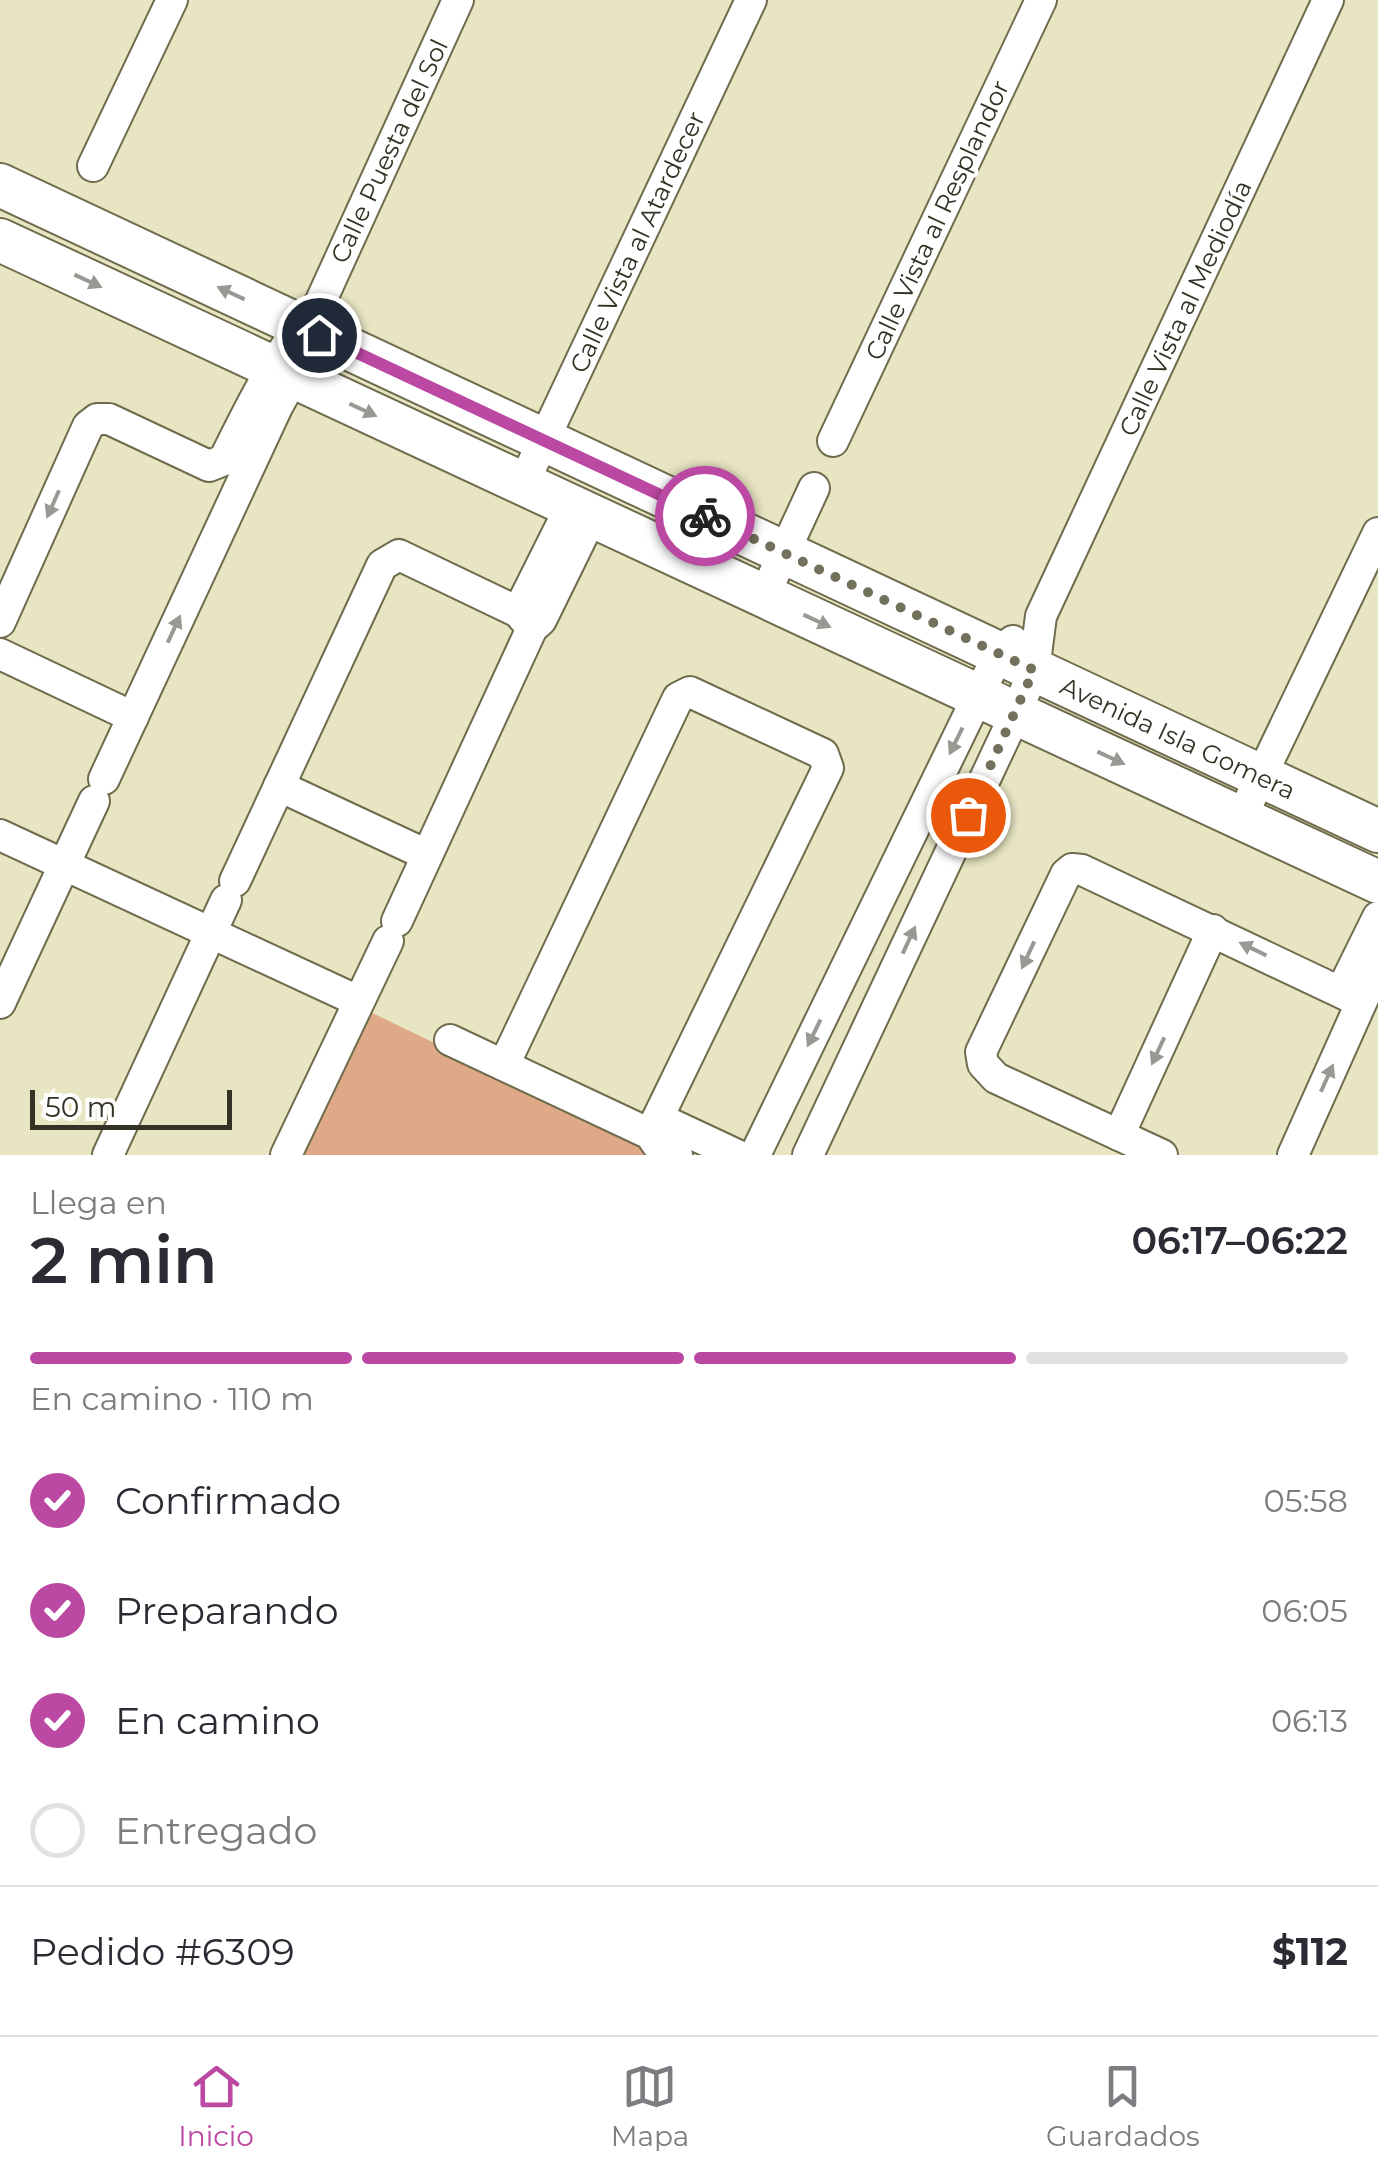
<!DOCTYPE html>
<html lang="es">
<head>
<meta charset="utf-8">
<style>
	:root { --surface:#fff; --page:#f2f2f3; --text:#2b2b33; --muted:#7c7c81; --line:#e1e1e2; --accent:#bb48a2 }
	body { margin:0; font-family:Montserrat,sans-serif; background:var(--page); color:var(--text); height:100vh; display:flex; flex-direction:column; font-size:38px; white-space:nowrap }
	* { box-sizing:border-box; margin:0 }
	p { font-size:32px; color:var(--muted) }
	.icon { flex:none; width:55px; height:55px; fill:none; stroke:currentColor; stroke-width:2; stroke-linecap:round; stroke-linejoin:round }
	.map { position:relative; height:1155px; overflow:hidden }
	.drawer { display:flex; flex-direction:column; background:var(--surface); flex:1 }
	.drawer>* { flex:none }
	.scale { position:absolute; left:30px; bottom:25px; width:202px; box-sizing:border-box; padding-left:10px; border:5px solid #333224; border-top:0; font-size:28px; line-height:35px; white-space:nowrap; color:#333224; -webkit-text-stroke:8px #fff; paint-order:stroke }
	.pin { position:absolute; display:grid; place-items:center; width:85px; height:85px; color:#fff; margin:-42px; border:5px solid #fff; border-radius:50%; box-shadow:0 2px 10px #0007 }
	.courier { position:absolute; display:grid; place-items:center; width:100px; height:100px; margin:-50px; border:8px solid #bb48a2; border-radius:50%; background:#fff; color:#222; box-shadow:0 2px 12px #0007 }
	.overview em { font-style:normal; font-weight:600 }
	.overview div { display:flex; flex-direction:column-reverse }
	.overview { display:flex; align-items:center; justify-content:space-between; height:170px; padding:0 30px }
	h1 { font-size:65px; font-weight:600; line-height:75px }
	.bar { display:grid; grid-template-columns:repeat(4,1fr); gap:15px 10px; align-content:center; height:120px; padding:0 30px }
	.bar i { height:12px; border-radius:8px; background:var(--line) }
	.bar .current { background:var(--accent) }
	.bar p { grid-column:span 4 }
	.line { display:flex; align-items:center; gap:25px; padding:0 30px; border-top:2px solid var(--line) }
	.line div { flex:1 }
	ol { padding:0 30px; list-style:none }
	li { display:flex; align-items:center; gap:30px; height:110px }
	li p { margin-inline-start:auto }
	li .icon { padding:10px; border-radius:50%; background:var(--accent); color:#fff; stroke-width:4 }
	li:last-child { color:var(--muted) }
	li i { width:55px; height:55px; border:5px solid var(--line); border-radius:50% }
	.dock { display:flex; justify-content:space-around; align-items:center; height:140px; border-top:2px solid var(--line); background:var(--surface); font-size:28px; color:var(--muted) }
	.dock a { display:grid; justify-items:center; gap:5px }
	.dock .current { color:var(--accent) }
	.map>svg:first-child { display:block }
	.green { fill:#dfa987 }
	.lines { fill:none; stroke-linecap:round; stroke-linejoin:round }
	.street-casing { stroke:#6e6c4d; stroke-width:34 }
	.secondary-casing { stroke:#6e6c4d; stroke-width:46 }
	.street { stroke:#fff; stroke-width:30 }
	.secondary { stroke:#fff; stroke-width:42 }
	.oneway { fill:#999892 }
	.done { stroke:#72715b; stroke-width:10; stroke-dasharray:0 18 }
	.route { stroke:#bb48a2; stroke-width:12 }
	.labels { text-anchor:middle; stroke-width:8; stroke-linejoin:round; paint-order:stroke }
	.street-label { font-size:25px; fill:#333224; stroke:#fff }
</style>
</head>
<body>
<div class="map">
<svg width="1378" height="1155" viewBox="0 0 1378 1155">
	<rect width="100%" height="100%" fill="#e7e5c2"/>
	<polygon class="green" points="368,1011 668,1155 303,1155"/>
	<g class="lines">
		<defs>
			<g id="street">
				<polyline points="93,166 172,0"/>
				<polyline points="833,441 1041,0"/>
				<polyline points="523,484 751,0"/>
				<polyline points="764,596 814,488"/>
				<polyline points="518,612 571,506"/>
				<path d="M0,622L88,426L97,419H109L209,466L224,460C250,407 280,346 320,303L458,0"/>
				<polyline points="0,654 133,717"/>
				<polyline points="104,779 277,407 302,362"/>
				<polyline points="279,786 427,855"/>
				<polyline points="1241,818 1378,533"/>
				<polyline points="0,835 358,1001"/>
				<polyline points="235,881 382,565 399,555 518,612 532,628 541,620 592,516"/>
				<polyline points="397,921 532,628"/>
				<polyline points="1341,992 1378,917"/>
				<polyline points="0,1003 94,801"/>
				<polyline points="450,1040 650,1134 659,1147 677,1155"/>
				<polyline points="504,1065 678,698 690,692 823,754 828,768 650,1134"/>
				<polyline points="658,1118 737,1155"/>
				<polyline points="1119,1135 1213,930"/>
				<polyline points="108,1155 226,900"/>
				<polyline points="286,1155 388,941"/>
				<polyline points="755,1155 999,653 1013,641"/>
				<polyline points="808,1155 1016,713 1034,670 1041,616 1328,0"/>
				<polyline points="1162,1155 996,1078 983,1064 981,1052 1066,874 1072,869 1082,870 1361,1002"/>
				<polyline points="1293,1155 1378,965"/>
			</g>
			<g id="secondary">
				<polyline points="0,185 1378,831"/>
				<polyline points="0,240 1378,882"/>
			</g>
		</defs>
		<use href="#street" class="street-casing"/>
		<use href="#secondary" class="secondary-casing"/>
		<use href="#street" class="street"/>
		<use href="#secondary" class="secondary"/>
	</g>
	<defs><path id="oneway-solid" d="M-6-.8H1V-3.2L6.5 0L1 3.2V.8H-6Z" transform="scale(2.5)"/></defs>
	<g class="oneway">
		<use href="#oneway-solid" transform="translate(88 281) rotate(25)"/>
		<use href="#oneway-solid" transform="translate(231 293) rotate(-155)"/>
		<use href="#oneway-solid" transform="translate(363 410) rotate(25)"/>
		<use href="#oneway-solid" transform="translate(53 504) rotate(114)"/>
		<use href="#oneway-solid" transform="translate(817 621) rotate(25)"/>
		<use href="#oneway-solid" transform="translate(174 629) rotate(-65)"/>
		<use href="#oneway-solid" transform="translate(956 741) rotate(116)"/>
		<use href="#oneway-solid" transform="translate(1111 758) rotate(25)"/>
		<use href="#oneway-solid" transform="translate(909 940) rotate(-65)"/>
		<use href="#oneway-solid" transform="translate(1253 949) rotate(-154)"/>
		<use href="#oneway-solid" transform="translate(1028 955) rotate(115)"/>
		<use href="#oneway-solid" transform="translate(814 1033) rotate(116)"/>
		<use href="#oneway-solid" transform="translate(1158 1051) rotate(115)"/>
		<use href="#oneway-solid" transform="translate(1327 1078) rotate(-66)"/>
	</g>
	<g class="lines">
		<polyline class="done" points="705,516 1034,670 968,815"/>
		<polyline class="route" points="319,335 705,516"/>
	</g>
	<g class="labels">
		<g class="street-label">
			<text transform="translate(389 151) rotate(-65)" y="9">Calle Puesta del Sol</text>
			<text transform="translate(937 220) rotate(-65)" y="9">Calle Vista al Resplandor</text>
			<text transform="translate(637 242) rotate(-65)" y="9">Calle Vista al Atardecer</text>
			<text transform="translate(1185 308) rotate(-65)" y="9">Calle Vista al Mediodía</text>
			<text transform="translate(1178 738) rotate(25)" y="9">Avenida Isla Gomera</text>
		</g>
	</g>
</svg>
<div class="scale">50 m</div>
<div class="pin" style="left:968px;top:815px;background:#ea580c"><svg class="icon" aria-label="bag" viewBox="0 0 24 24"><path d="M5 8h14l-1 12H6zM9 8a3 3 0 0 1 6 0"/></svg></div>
<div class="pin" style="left:319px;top:335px;background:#1f2937"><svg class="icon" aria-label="home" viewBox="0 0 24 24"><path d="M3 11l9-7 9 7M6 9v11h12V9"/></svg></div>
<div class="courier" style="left:705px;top:516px"><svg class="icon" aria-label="bike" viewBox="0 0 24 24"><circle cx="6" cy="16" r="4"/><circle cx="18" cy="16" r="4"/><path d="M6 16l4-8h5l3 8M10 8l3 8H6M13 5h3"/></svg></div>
</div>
<section class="drawer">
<div class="overview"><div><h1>2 min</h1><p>Llega en</p></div><em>06:17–06:22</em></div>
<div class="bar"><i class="current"></i><i class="current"></i><i class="current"></i><i></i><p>En camino · 110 m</p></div>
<ol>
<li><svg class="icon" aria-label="check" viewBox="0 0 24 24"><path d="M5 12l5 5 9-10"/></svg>Confirmado<p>05:58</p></li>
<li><svg class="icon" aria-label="check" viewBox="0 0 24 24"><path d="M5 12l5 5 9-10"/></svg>Preparando<p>06:05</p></li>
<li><svg class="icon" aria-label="check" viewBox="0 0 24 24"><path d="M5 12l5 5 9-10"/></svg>En camino<p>06:13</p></li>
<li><i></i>Entregado</li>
</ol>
<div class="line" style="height:130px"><div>Pedido #6309</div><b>$112</b></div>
</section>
<nav class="dock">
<a class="current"><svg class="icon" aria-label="home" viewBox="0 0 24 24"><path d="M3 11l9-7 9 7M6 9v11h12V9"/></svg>Inicio</a>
<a><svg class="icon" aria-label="map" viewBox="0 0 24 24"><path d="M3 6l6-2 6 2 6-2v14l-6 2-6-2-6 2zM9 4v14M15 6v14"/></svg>Mapa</a>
<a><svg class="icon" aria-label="saved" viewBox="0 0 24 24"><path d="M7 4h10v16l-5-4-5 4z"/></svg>Guardados</a>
</nav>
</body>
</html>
